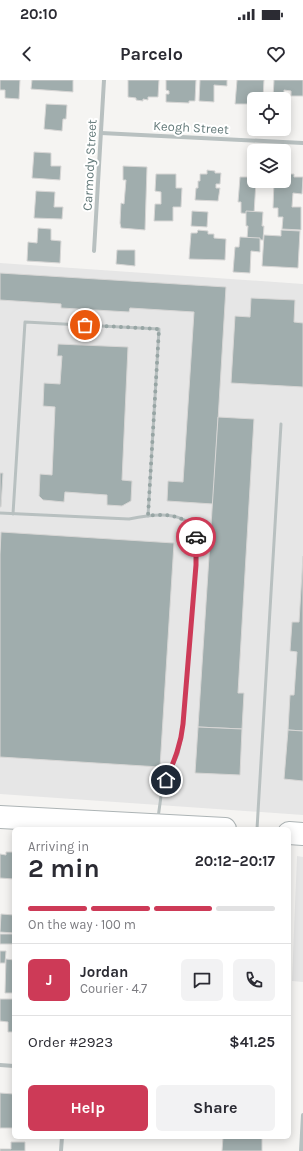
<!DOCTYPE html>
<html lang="en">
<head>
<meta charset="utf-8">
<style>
	:root { --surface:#fff; --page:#f2f2f3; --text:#2b2b33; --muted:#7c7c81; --line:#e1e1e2; --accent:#cd3a57 }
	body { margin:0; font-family:Karla,sans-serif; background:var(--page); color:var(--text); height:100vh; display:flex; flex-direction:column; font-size:15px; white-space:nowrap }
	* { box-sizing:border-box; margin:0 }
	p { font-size:13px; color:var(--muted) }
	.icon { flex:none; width:22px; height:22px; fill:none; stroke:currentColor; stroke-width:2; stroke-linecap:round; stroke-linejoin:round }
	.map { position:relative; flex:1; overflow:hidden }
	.details { position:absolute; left:12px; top:747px; width:279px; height:312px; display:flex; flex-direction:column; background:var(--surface); border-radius:6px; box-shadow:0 2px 10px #0003 }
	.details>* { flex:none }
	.controls { position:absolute; left:247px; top:12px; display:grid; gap:8px }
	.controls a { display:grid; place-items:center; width:44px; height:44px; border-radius:6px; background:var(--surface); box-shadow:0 2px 10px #0003; font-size:20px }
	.pin { position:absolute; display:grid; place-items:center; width:34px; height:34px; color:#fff; margin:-17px; border:2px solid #fff; border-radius:50%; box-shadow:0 1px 4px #0007 }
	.courier { position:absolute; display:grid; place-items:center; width:40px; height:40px; margin:-20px; border:3px solid #cd3a57; border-radius:50%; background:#fff; color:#222; box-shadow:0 1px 5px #0007 }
	.summary em { font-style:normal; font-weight:700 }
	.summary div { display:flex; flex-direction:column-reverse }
	.summary { display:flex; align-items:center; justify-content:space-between; height:68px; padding:0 16px }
	h1 { font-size:26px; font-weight:700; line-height:30px }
	.bar { display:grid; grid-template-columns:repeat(4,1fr); gap:6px 4px; align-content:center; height:48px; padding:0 16px }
	.bar i { height:5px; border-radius:3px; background:var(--line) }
	.bar .on { background:var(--accent) }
	.bar p { grid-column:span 4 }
	.line { display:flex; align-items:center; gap:10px; padding:0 16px; border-top:1px solid var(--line) }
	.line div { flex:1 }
	.round { display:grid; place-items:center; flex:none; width:42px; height:42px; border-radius:6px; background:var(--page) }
	.primary-button { display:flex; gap:8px; margin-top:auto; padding:8px 16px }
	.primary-button a { flex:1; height:46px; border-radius:6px; background:var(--accent); color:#fff; font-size:16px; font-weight:700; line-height:46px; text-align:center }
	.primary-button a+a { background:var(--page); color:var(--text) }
	.status { display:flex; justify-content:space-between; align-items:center; height:28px; padding:0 20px; background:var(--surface); direction:ltr }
	.status svg { height:11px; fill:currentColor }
	header { display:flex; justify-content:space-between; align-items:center; height:52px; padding:0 16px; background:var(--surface); font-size:18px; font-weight:700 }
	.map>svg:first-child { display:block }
	.built { fill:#e6e6e6 }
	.building { fill:#a0adad; stroke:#d7d6d5 }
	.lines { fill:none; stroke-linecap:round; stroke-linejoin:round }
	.primary-casing { stroke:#adb4b5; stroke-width:24 }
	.service { stroke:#b8c0c0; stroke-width:3 }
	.minor { stroke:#b8c0c0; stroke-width:4 }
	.primary { stroke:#fff; stroke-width:22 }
	.done { stroke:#97a5a4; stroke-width:4; stroke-dasharray:0 7.2 }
	.route { stroke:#cd3a57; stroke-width:5 }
	.labels { text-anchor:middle; stroke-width:4; stroke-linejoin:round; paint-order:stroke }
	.street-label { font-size:13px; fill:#647a7a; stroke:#fff }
</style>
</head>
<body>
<div class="status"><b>20:10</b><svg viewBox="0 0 49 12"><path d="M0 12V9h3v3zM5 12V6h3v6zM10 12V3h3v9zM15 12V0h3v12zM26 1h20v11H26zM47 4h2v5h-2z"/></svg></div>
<header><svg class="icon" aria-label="back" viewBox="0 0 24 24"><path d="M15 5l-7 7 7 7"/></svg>Parcelo<svg class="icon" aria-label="heart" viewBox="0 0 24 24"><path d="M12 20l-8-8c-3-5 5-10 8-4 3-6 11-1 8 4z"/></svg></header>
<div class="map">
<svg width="303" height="1071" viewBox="0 0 303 1071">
	<rect width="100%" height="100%" fill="#f5f4f2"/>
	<g class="built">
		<polygon points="0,183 303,204 303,735 0,714"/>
		<polygon points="297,776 303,777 303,902 292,901"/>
	</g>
	<g class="building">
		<polygon points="0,0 20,0 19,19 5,18 5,10 0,10"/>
		<polygon points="32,0 73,0 73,12 31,9"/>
		<polygon points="128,0 159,0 158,17 148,17 148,20 143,19 143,21 136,20 136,18 128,17"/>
		<polygon points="166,0 196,0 195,21 189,21 189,23 166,22 166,14 169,14 169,11 166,10"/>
		<polygon points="200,0 227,0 227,6 214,5 214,22 199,21"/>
		<polygon points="237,0 264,0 263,19 250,20 249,24 235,24"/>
		<polygon points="274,0 303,0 303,16 291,16 291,11 284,10 284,19 273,18"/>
		<polygon points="46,24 67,25 66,39 63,39 62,51 44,49"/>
		<polygon points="34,72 51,73 51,86 61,86 60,100 32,98"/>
		<polygon points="123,86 147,87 145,150 121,148 120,143 121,123 124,124 126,100 123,100"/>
		<polygon points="207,90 215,91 215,93 221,93 220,104 216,104 216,108 220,108 218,121 195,120 196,108 198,108 198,101 200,101 200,94 207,94"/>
		<polygon points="156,94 176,94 176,108 182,108 181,127 173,127 173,141 154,141 155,124 161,124 161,112 155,111"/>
		<polygon points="284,94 294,94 294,97 303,97 302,114 293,113 292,127 301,127 301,150 282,149 283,137 278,137 278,128 273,128 274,101 284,101"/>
		<polygon points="240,97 253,97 254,101 256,101 254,134 241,133 241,122 238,122"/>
		<polygon points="36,111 55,112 54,127 63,127 62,139 34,138"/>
		<polygon points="192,131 208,132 207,147 191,146"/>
		<polygon points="246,131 263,132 262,146 264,146 263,160 247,159 248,146 246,146"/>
		<polygon points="38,148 51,149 51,160 61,161 60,183 27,181 28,162 37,163"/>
		<polygon points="198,150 208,151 208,154 214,154 214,158 226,159 225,180 189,179 191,153 197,153"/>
		<polygon points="281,150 300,151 298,188 262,186 264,155 281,156"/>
		<polygon points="240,157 260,158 260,172 251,171 250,193 233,192 235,167 239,167"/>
		<polygon points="117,170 135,170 135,186 116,184"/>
		<polygon points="0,193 226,207 213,424 167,421 168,401 183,402 194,232 130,228 129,232 61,228 61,224 0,220"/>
		<polygon points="251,218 295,220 294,242 303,243 303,307 231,303 235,236 250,237"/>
		<polygon points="58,264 128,267 122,400 132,401 131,421 122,426 107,425 107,415 65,412 64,422 43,420 39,416 40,394 52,395 55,327 43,326 44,303 60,304 62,276 57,276"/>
		<polygon points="218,337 254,339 238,613 244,613 242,649 198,647"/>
		<polygon points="0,393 3,393 1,427 0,427"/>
		<polygon points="1,452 174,463 160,687 0,677 0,474"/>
		<polygon points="303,476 303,651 288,650 290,615 294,615 297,572 290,571 292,542 299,542"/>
		<polygon points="198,647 242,649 240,695 195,693"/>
		<polygon points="288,650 303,651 303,701 284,699"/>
		<polygon points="6,772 14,772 14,799 0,798 0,774 6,775"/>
		<polygon points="1,834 14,835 14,853 0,852"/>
		<rect x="0" y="854" width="14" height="10"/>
		<polygon points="0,871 6,871 5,883 0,883"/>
		<polygon points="6,879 14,880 14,913 5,913"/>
		<polygon points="0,919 14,919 14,952 8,952 8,942 0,941"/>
		<polygon points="0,1013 14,1014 14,1048 0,1048"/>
		<polygon points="223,1057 262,1057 262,1071 222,1071"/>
		<polygon points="11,1062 25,1062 25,1071 0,1071 0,1069 11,1069"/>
	</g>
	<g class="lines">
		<defs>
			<g id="primary">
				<polyline points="0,737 225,749"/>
				<polyline points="289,753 303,754"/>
			</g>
		</defs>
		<use href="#primary" class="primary-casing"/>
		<g class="service">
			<path d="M0,433L129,439C149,435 187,428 196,454C199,463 197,475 196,485L183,644L181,660L178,674L162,709L158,738"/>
			<polyline points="13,434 25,242 159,249 148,436"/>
			<polyline points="257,749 281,344"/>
		</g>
		<g class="minor">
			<polyline points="101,53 303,63"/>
			<polyline points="94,171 104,0"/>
			<polyline points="0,985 14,986"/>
			<polyline points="61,1071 62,1057"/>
			<polyline points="301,1071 303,1035"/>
		</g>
		<use href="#primary" class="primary"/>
	</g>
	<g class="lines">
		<path class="done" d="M85,245L159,249L148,436C166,433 191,435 196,457"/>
		<path class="route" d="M166,700C174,681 181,665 183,644L196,485V457"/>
	</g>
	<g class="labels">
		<g class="street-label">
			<text transform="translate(191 47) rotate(3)" y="5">Keogh Street</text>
			<text transform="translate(89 85) rotate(-87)" y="5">Carmody Street</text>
		</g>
	</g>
</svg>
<div class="controls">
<a><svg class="icon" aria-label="locate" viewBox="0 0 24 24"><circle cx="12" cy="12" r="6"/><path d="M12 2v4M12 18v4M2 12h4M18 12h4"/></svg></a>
<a><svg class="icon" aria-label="layers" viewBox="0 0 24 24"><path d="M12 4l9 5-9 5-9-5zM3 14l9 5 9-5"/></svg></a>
</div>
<div class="pin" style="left:85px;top:245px;background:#ea580c"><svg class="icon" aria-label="bag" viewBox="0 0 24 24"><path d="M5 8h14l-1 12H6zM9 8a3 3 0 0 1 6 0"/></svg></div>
<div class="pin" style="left:166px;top:700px;background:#1f2937"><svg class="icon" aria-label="home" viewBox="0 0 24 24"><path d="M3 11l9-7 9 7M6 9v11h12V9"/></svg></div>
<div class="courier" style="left:196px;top:457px"><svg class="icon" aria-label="car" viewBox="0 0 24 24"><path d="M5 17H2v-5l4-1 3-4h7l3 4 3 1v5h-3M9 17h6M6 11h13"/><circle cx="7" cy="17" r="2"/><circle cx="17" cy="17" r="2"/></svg></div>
<section class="details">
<div class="summary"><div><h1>2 min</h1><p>Arriving in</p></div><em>20:12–20:17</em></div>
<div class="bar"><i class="on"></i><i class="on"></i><i class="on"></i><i></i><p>On the way · 100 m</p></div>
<div class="line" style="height:72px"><b class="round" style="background:var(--accent);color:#fff">J</b><div><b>Jordan</b><p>Courier · 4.7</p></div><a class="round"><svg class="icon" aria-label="chat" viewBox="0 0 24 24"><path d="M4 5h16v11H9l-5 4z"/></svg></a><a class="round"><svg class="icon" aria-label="phone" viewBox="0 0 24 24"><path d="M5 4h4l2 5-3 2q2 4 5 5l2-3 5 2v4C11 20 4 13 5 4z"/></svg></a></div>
<div class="line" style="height:52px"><div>Order #2923</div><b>$41.25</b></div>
<div class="primary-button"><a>Help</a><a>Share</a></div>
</section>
</div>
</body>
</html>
